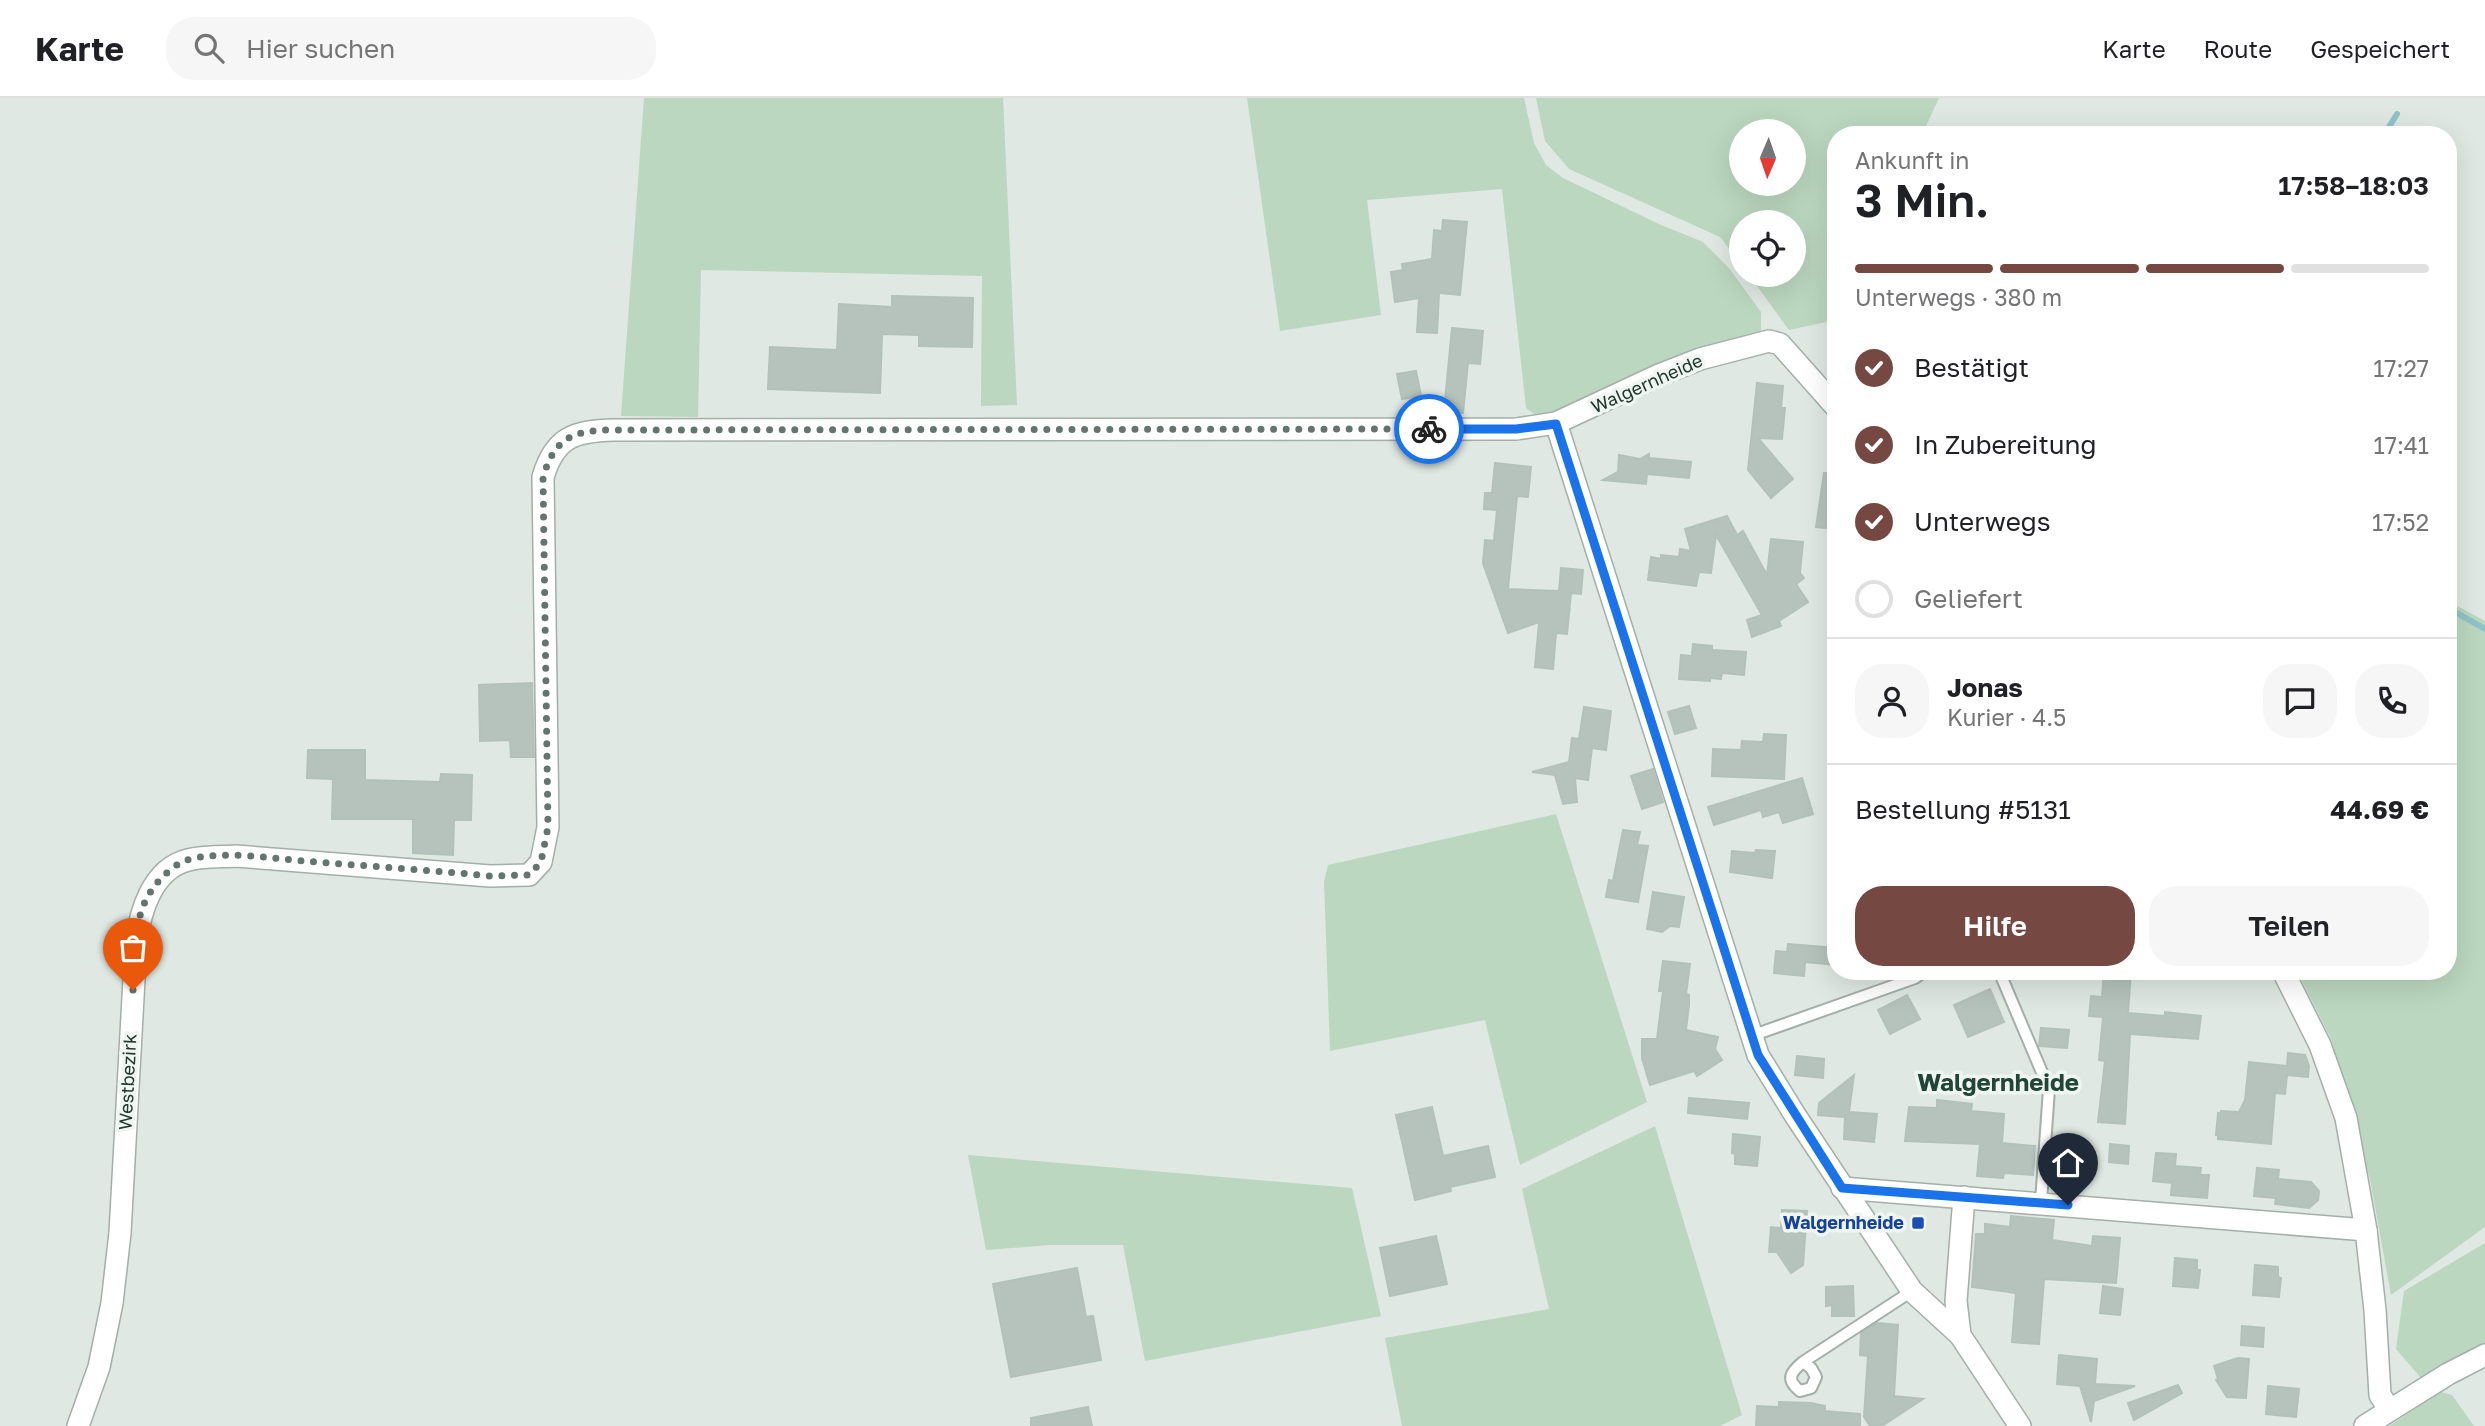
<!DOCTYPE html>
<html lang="de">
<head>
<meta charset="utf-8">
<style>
	:root { --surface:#fff; --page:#f6f6f6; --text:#202124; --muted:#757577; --line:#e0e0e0; --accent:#764842 }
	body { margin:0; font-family:"Golos Text",sans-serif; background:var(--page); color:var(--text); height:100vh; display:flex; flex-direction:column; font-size:26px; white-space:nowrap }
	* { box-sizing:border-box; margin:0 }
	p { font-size:23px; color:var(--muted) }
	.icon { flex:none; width:38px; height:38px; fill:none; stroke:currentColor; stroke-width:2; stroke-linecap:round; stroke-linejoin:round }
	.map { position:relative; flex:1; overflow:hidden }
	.details { position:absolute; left:1827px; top:28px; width:630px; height:854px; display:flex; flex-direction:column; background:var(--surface); border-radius:28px; box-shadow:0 7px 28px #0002 }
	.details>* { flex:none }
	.needle { width:46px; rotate:182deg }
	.buttons { position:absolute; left:1729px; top:21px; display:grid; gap:14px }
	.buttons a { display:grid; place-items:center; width:77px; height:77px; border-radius:50%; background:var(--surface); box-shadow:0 7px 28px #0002; font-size:35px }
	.pin { position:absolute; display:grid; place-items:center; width:60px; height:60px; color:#fff; margin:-72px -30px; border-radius:50% 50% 50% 0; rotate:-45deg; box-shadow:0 0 7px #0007 }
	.pin .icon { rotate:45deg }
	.courier { position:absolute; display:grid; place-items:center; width:70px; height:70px; margin:-35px; border:5px solid #1a73e8; border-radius:50%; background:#fff; color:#222; box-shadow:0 2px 9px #0007 }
	.headline em { font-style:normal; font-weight:600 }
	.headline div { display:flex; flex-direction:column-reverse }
	.headline { display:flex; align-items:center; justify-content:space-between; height:119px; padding:0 28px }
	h1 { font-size:46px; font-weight:600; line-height:52px }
	.bar { display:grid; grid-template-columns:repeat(4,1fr); gap:10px 7px; align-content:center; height:84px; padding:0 28px }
	.bar i { height:9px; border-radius:5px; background:var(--line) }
	.bar .active { background:var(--accent) }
	.bar p { grid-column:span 4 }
	.line { display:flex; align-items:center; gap:18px; padding:0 28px; border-top:2px solid var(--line) }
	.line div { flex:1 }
	.round { display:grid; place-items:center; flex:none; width:74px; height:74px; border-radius:28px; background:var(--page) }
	ol { padding:0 28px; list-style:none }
	li { display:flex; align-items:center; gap:21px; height:77px }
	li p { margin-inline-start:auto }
	li .icon { padding:7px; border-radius:50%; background:var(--accent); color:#fff; stroke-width:4 }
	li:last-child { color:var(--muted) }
	li i { width:38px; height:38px; border:4px solid var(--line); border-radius:50% }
	.primary-button { display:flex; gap:14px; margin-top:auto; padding:14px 28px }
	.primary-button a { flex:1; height:80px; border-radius:28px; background:var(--accent); color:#fff; font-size:28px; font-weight:600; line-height:80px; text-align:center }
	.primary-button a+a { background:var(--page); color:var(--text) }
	header { display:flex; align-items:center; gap:42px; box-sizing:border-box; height:98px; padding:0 35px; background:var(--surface); border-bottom:2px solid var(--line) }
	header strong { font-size:33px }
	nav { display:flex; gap:38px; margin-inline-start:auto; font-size:24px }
	.search { width:490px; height:63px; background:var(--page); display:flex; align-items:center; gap:18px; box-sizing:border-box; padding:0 24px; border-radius:28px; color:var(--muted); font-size:26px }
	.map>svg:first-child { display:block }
	.green { fill:#bbd7bf; fill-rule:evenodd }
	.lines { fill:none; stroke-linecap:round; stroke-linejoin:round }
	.stream { stroke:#8ec4c7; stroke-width:6 }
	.building { fill:#b5c3bc; stroke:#b3c1ba; stroke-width:2 }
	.service-casing { stroke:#a3afa9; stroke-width:14 }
	.minor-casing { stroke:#a3afa9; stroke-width:24 }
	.service { stroke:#fff; stroke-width:10 }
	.minor { stroke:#fff; stroke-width:21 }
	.done { stroke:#64746e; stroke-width:7; stroke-dasharray:0 12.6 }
	.route { stroke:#1a73e8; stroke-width:9 }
	.transit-dot { fill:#1a4fb4; stroke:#eff6f2; stroke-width:2.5 }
	.labels { text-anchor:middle; stroke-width:7; stroke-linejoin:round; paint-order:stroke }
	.street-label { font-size:18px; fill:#22362f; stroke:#eff6f2 }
	.transit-label { font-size:18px; font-weight:bold; fill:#164399; stroke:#eff6f2; text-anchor:end }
	.district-label { font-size:24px; font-weight:bold; fill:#214539; stroke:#eff6f2 }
</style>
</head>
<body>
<header>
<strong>Karte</strong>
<div class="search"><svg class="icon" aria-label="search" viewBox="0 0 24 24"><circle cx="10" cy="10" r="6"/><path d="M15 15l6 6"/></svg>Hier suchen</div>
<nav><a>Karte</a><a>Route</a><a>Gespeichert</a></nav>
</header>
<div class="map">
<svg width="2485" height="1328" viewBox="0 0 2485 1328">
	<rect width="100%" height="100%" fill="#dfe8e3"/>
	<g class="green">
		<polygon points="644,0 1003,0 1017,307 981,308 982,178 701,172 698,319 621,318"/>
		<polygon points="1247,0 1524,0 1534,45 1546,67 1563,80 1661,127 1703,144 1729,170 1761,214 1761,234 1541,321 1526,310 1502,91 1367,102 1381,217 1280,233"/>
		<path d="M1536,0H1939L1922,37H1836V222L1789,232L1749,177H1794V124H1741V166L1720,139L1569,71L1545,43ZM1741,33H1794V86H1741Z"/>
		<polygon points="2448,503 2485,523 2485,1129 2391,1197 2370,1081 2331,941 2297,873 2448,873"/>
		<polygon points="1556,716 1647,1004 1520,1067 1485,922 1330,953 1324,784 1328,767"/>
		<polygon points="1655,1028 1742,1317 1720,1328 1402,1328 1385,1240 1549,1211 1522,1091"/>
		<polygon points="968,1057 1352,1090 1381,1218 1145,1263 1123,1147 1051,1147 986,1152"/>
		<polygon points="2485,1145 2485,1245 2422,1281 2396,1251 2404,1193"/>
		<polygon points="2441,1294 2452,1297 2474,1328 2389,1328"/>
	</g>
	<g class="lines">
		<g class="stream">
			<polyline points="2384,37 2397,16"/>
			<polyline points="2448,510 2485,531"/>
		</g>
	</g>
	<g class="building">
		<polygon points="1443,122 1467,124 1460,197 1439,195 1437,235 1417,234 1419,200 1395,204 1391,174 1403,172 1402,166 1432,161 1434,132 1442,133"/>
		<polygon points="892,198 973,200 972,249 919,248 919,237 882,236 880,295 768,291 770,249 837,252 839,206 892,209"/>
		<polygon points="1452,230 1483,233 1480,266 1468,265 1463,315 1444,313"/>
		<polygon points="1416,273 1421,298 1402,301 1397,276"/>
		<polygon points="1757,285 1783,288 1781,310 1785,310 1782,341 1758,340 1793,381 1771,400 1748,372"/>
		<polygon points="1649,356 1649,360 1691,364 1689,380 1647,376 1646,386 1603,382 1618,374 1619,357 1640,361"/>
		<polygon points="1495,365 1531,369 1528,399 1517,398 1508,491 1559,493 1561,470 1583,472 1581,496 1571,495 1567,536 1556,535 1553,571 1535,569 1539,524 1508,535 1483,465 1485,442 1494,443 1497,412 1484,411 1485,395 1492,395"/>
		<polygon points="1824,375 1836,376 1836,431 1816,429"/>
		<polygon points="1727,418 1737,437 1743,433 1767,477 1771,441 1803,444 1800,475 1804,480 1796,486 1808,504 1779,523 1781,528 1752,539 1747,522 1762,517 1716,437 1711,475 1699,474 1696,488 1648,482 1651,459 1661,461 1661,457 1679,459 1680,451 1691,453 1685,431"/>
		<polygon points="1693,546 1712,548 1712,552 1746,554 1744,577 1722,575 1721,581 1710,580 1710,583 1679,581 1681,557 1692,558"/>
		<polygon points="532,585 534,659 511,659 510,642 480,643 479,587"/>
		<polygon points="1689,608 1696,630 1675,636 1668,614"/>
		<polygon points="1584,609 1611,613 1606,652 1592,650 1588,682 1575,680 1577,704 1563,706 1555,677 1532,674 1569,664 1572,640 1579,641"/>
		<polygon points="1764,636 1786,637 1784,681 1712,678 1713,651 1741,652 1742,643 1763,644"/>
		<polygon points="308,652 365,652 365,682 440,684 441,676 472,677 471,722 454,722 453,757 413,755 413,721 332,721 333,681 307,680"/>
		<polygon points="1653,671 1663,704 1642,711 1631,678"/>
		<polygon points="1802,680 1813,716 1783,725 1779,714 1763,719 1761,712 1714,727 1708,709"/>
		<polygon points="1623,732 1640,734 1637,747 1648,748 1638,804 1606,799 1609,782 1613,783"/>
		<polygon points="1756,752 1775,753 1772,780 1730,774 1732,753 1755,755"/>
		<polygon points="1653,794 1684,799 1679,829 1670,828 1662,834 1647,831"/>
		<polygon points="1788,846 1836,850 1836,867 1805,864 1804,878 1774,875 1776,853 1787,854"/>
		<polygon points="1663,863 1690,866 1686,896 1689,897 1689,907 1686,932 1718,939 1715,951 1722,962 1697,978 1694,973 1650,987 1642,960 1642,941 1657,941 1663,893 1659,893"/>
		<polygon points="2104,873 2131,873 2128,915 2165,918 2165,914 2201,918 2198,941 2130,936 2125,1026 2098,1024 2105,963 2099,962 2103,919 2089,918 2091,898 2102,899"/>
		<polygon points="1990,891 2004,924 1968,939 1954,907"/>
		<polygon points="1907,897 1920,921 1890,936 1878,912"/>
		<polygon points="2041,930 2069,932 2067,950 2039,948"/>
		<polygon points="2288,955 2305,957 2309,968 2308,979 2287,977 2285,996 2275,995 2271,1046 2218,1041 2218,1037 2216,1037 2218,1015 2220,1016 2221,1013 2239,1014 2245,1002 2249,964 2287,968"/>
		<polygon points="1797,958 1824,961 1823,980 1795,977"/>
		<polygon points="1854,977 1849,1014 1877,1016 1874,1044 1844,1041 1845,1019 1818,1017 1819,1005"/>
		<polygon points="1689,1000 1749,1005 1747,1021 1688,1015"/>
		<polygon points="1937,1002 1972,1006 1971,1013 2004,1016 2002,1045 2035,1048 2033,1077 2004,1075 2003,1080 1977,1078 1980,1046 1905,1043 1909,1009 1937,1010"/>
		<polygon points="1432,1009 1443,1058 1488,1048 1495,1079 1450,1089 1451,1093 1415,1102 1396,1017"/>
		<polygon points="1733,1036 1760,1039 1757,1068 1735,1066 1735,1056 1732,1055"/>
		<polygon points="2110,1046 2129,1048 2128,1066 2109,1064"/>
		<polygon points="2156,1055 2176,1056 2175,1068 2201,1070 2200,1077 2209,1077 2207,1100 2171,1097 2172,1085 2153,1083"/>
		<polygon points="2257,1070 2279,1072 2278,1081 2311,1084 2319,1093 2318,1102 2309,1110 2275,1106 2276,1100 2254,1098"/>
		<polygon points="1782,1112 1807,1113 1803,1167 1791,1175 1777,1154 1769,1154 1771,1129 1781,1130"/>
		<polygon points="2011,1118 2054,1122 2052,1142 2092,1148 2093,1138 2120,1140 2116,1185 2044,1181 2039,1246 2012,1244 2016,1195 1972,1189 1976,1136 1985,1136 1985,1126 2010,1129"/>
		<polygon points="1436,1138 1447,1186 1390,1198 1380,1150"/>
		<polygon points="2175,1160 2197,1162 2197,1172 2200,1172 2198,1190 2173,1188"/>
		<polygon points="2255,1167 2278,1169 2278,1179 2281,1180 2279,1199 2253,1197"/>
		<polygon points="1077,1170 1086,1219 1093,1218 1101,1262 1011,1279 993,1186"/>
		<polygon points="1853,1188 1854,1218 1832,1218 1832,1207 1826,1208 1826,1189"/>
		<polygon points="2103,1188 2123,1191 2120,1217 2100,1215"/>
		<polygon points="1877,1225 1898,1227 1894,1298 1923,1301 1882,1328 1870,1328 1864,1319 1868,1258 1860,1257 1861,1235"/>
		<polygon points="2242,1228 2264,1230 2263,1249 2241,1247"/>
		<polygon points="2059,1257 2097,1261 2095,1286 2135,1288 2094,1303 2091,1324 2080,1288 2057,1286"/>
		<polygon points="2238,1260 2249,1261 2246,1300 2227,1299 2216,1282 2218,1281 2214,1268"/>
		<polygon points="2178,1287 2182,1295 2134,1322 2128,1305"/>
		<polygon points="2268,1288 2299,1291 2296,1319 2266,1316"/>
		<polygon points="1779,1304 1811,1305 1825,1308 1825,1313 1860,1316 1860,1328 1756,1328 1757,1308 1779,1309"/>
		<polygon points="1088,1309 1092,1328 1031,1328 1031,1320"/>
	</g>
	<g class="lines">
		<defs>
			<g id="service">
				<polyline points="1999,873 2049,991 2041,1104"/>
				<polyline points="1751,938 1915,880 1925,873"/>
				<path d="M1803,1264L1811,1270L1816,1279L1811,1290L1800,1293C1785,1281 1791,1274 1803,1264L1912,1193"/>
			</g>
			<g id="minor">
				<polyline points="1556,325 1758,957 1795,1017 1912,1193 1960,1237 2020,1328"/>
				<polyline points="2283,873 2320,947 2346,1020 2366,1132 2375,1212 2380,1297 2389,1311"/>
				<polyline points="1842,1090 2366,1132"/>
				<polyline points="1960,1237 1956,1203 1964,1099"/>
				<path d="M78,1328L99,1269L112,1205L120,1135L136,845C140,814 152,771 188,762C203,758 220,759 236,758L490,778L529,777L541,764L548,729L543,379C555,339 574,333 614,332L1516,331L1556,325L1659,277L1700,261L1769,243L1780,246L1836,309"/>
				<polyline points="2365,1328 2448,1276 2485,1257"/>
			</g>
		</defs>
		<use href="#service" class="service-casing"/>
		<use href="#minor" class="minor-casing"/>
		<use href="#service" class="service"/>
		<use href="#minor" class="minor"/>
	</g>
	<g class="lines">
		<path class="done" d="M133,892C135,858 132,817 154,789C161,779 175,766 187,762C221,752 268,760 304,763C366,768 428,772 490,778L529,777L541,764L548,729L543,379C555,339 574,332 614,332L1429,331"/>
		<polyline class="route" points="1429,331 1516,331 1556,326 1758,957 1842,1090 2068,1107"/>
	</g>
	<rect class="transit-dot" x="1911" y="1118" width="14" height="14" rx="3.5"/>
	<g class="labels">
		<g class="street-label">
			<text transform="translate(1647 286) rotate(-24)" y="6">Walgernheide</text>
			<text transform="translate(128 984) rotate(-87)" y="6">Westbezirk</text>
		</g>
		<g class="transit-label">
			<text x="1904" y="1131">Walgernheide</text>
		</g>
		<g class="district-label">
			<text x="1998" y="993">Walgernheide</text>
		</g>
	</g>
</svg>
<div class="buttons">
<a><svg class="needle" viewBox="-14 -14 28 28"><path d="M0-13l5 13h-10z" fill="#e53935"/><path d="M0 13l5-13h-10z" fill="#757577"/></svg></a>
<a><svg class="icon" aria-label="locate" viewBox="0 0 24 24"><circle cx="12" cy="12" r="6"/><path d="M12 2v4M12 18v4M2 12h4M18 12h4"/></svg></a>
</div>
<div class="pin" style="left:133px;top:892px;background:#ea580c"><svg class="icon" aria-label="bag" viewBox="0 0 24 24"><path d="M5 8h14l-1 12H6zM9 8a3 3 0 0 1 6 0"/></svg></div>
<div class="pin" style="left:2068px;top:1107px;background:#1f2937"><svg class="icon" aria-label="home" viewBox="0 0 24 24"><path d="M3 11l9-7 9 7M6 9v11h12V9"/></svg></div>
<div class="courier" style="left:1429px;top:331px"><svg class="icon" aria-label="bike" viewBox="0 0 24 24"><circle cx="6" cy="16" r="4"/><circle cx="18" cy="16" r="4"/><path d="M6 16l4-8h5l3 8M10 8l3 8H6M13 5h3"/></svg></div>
<section class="details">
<div class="headline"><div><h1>3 Min.</h1><p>Ankunft in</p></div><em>17:58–18:03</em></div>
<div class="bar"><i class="active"></i><i class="active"></i><i class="active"></i><i></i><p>Unterwegs · 380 m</p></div>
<ol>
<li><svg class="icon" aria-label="check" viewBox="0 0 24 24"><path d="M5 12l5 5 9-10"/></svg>Bestätigt<p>17:27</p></li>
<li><svg class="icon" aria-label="check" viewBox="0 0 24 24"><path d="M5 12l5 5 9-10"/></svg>In Zubereitung<p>17:41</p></li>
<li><svg class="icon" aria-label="check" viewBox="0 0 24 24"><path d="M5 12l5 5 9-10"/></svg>Unterwegs<p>17:52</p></li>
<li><i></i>Geliefert</li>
</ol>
<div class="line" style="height:126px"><a class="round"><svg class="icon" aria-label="person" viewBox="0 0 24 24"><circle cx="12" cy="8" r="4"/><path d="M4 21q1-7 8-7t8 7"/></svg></a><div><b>Jonas</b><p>Kurier · 4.5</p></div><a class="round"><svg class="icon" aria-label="chat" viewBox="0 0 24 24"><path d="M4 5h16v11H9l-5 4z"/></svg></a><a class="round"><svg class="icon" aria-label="phone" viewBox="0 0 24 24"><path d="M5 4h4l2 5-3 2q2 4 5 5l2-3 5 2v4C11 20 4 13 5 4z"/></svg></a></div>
<div class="line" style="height:91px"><div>Bestellung #5131</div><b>44.69 €</b></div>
<div class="primary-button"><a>Hilfe</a><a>Teilen</a></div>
</section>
</div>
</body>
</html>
